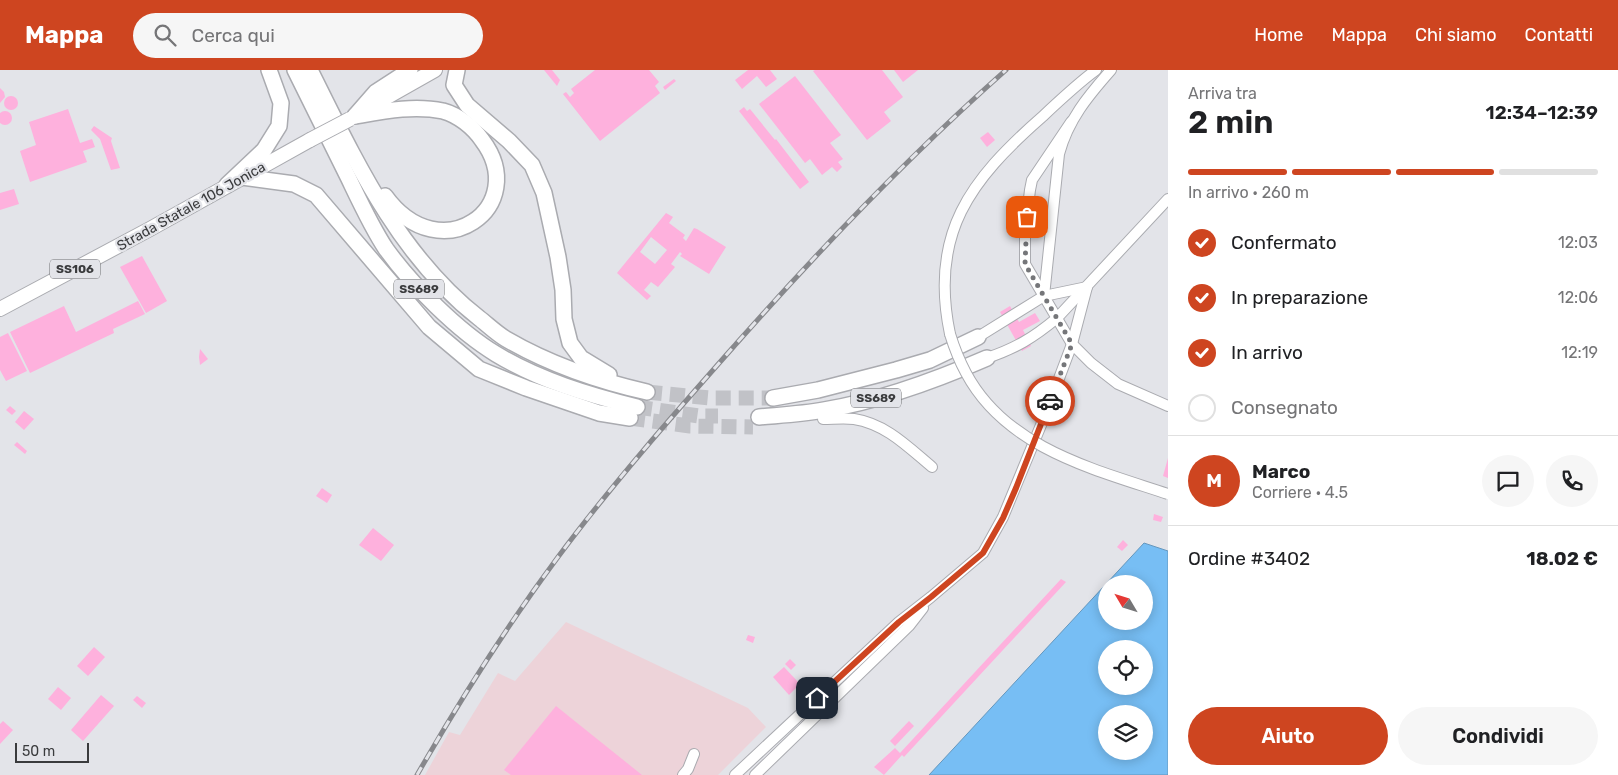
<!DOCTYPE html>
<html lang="it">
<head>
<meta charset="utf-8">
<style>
	:root { --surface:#fff; --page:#f6f6f6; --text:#202124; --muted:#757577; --line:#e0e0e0; --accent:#ce4520 }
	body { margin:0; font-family:Rubik,sans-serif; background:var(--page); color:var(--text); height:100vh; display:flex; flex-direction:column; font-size:19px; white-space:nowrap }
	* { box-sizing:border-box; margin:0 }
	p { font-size:16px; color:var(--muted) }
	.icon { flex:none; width:28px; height:28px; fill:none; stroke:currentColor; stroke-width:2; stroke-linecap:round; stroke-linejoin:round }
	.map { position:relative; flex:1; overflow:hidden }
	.details { display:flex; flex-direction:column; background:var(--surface); width:450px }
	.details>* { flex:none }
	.needle { width:32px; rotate:308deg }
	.buttons { position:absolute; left:1098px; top:505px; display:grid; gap:10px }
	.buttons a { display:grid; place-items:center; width:55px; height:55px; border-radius:50%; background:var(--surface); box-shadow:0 2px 12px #0003; font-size:25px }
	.scale { position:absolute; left:15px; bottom:12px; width:74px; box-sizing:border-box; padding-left:5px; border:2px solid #3a3b3d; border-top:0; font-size:14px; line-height:18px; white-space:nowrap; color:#3a3b3d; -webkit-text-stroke:4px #e3e4e9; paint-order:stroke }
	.pin { position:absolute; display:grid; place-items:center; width:42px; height:42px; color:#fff; margin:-21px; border-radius:10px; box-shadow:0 2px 8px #0006 }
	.courier { position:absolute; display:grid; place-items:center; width:50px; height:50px; margin:-25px; border:4px solid #ce4520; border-radius:50%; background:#fff; color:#222; box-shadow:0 1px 6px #0007 }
	.summary em { font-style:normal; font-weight:600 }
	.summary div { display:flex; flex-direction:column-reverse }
	.summary { display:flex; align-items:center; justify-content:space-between; height:85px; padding:0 20px }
	h1 { font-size:32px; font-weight:600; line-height:38px }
	.bar { display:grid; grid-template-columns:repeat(4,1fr); gap:8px 5px; align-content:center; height:60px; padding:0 20px }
	.bar i { height:6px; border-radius:4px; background:var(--line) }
	.bar .active { background:var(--accent) }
	.bar p { grid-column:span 4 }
	.line { display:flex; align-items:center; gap:12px; padding:0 20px; border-top:1px solid var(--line) }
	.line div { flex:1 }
	.round { display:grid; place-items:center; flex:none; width:52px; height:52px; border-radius:26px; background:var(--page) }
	ol { padding:0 20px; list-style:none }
	li { display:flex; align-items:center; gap:15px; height:55px }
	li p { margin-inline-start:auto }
	li .icon { padding:5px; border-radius:50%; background:var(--accent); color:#fff; stroke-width:4 }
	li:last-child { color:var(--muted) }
	li i { width:28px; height:28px; border:2px solid var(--line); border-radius:50% }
	.cta { display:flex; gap:10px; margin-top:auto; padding:10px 20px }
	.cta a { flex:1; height:58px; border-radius:30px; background:var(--accent); color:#fff; font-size:20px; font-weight:600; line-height:58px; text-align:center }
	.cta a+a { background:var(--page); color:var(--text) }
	header { display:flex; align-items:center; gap:30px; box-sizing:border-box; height:70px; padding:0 25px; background:var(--accent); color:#fff }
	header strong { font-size:24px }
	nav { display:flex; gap:28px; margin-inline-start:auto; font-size:18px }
	.search { width:350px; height:45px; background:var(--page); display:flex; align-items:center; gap:12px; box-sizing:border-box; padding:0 18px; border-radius:28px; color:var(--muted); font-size:19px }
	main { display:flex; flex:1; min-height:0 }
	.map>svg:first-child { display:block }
	.commercial { fill:#edd3d9 }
	.water { fill:#77bef4; stroke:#6597bd; fill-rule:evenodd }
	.building { fill:#feb1dd; fill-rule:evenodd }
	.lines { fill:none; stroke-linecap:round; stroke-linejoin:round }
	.highway-tunnel { stroke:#c1c2c7; stroke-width:15; stroke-dasharray:15 8; stroke-linecap:butt }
	.minor-casing { stroke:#aaabb0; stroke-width:12 }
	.major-casing { stroke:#aaabb0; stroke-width:16 }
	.highway-casing { stroke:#aaabb0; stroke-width:18 }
	.minor { stroke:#fff; stroke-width:10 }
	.major { stroke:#fff; stroke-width:14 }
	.highway { stroke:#fff; stroke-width:15 }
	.rail-casing { stroke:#87888c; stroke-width:5 }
	.rail { stroke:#e3e4e9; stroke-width:3; stroke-dasharray:9; stroke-linecap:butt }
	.minor-bridge-casing { stroke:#aaabb0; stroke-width:12; stroke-linecap:butt }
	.major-bridge-casing { stroke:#aaabb0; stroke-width:16; stroke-linecap:butt }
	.minor-bridge { stroke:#fff; stroke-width:10 }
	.major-bridge { stroke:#fff; stroke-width:14 }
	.done { stroke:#757679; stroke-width:5; stroke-dasharray:0 9 }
	.route { stroke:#ce4520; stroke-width:6 }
	.labels { text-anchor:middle; stroke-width:4.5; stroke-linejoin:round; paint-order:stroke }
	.shield { fill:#e3e4e9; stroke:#6d6e71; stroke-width:1 }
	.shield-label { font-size:12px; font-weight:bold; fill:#3a3b3d }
	.street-label { font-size:14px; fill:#3a3b3d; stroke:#e3e4e9 }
</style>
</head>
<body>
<header>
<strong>Mappa</strong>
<div class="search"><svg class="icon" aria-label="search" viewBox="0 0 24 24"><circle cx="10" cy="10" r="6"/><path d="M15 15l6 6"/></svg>Cerca qui</div>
<nav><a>Home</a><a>Mappa</a><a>Chi siamo</a><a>Contatti</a></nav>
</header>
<main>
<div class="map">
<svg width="1168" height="705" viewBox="0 0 1168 705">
	<rect width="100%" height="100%" fill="#e3e4e9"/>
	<polygon class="commercial" points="566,552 748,638 766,657 718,705 425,705 449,662 460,665 498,603 515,611"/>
	<path class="water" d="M1144,473L1168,481V705H929ZM1106,514H1144V551H1106ZM1106,579H1144V616H1106ZM1106,644H1144V681H1106Z"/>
	<g class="building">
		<polygon points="544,0 552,0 560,10 557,16"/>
		<polygon points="595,0 649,0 659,12 655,16 660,23 600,71 563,24 566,22 570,27 574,23 571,19"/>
		<polygon points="748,0 770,0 777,9 766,17 757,6 742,19 735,10"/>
		<polygon points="815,0 882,0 903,27 884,42 891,51 867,70 813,1"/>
		<polygon points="894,0 918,0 903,12"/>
		<polygon points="795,6 841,65 830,73 843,89 838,92 842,97 837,102 832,97 822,105 810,89 805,93 759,34"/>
		<polygon points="674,9 676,11 665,20 663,17"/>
		<polygon points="0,18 4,22 5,27 0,33"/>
		<circle cx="11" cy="33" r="7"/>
		<polygon points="744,37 747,41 750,39 775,70 776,69 809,112 800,119 739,41"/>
		<polygon points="68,39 80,73 92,69 95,77 83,81 87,92 30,112 20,81 36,75 29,52"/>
		<circle cx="5" cy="48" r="7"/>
		<polygon points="94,56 112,68 111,71 120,98 111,100 100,69 91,60"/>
		<polygon points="988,62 995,70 987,77 980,68"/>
		<polygon points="14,119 19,134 0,140 0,123"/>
		<polygon points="1031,141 1039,142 1038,149 1031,149"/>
		<path d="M666,143L673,147L669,153L685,165L683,168L686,171L694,158L697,159L726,177L709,204L680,186L682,184L680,182L671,194L675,197L658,217L651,212L644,220L651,226L647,230L617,203ZM651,167L667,180L655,194L640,182Z"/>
		<polygon points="142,186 167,231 146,243 120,197"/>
		<polygon points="138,231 145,244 113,259 114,263 30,303 10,262 64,236 76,262"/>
		<polygon points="1010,236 1019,252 1035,243 1040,251 1023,260 1031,276 1022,281 1000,242"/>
		<polygon points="8,263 27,301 6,311 0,300 0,267"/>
		<polygon points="200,279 208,289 200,295 199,287"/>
		<polygon points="10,336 16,341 12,345 6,340"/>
		<polygon points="24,341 34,349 24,360 15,352"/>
		<polygon points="17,372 27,381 25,384 14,375"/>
		<polygon points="1168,388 1168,408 1163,406"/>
		<polygon points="322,418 332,425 327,433 316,426"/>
		<polygon points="1154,444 1163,447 1161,452 1153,450"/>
		<polygon points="373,458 394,475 381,491 359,475"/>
		<polygon points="1123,470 1128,475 1122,481 1117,477"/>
		<polygon points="1061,509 1066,512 904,687 902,685 884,705 874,697 895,678 900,683"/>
		<polygon points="748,565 755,567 753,573 746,570"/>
		<polygon points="94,577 105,587 88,606 77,596"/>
		<polygon points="790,589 796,595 791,600 785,594"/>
		<polygon points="784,597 800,614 789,625 773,607"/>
		<polygon points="58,617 71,628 61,640 48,629"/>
		<polygon points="101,625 114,636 83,671 71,660"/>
		<polygon points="137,626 146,633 142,638 133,630"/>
		<polygon points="556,636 642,705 511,705 504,700"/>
		<polygon points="3,651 13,660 0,674 0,654"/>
		<polygon points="909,651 914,656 895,676 890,671"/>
	</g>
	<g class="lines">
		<g class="highway-tunnel">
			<polyline points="647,322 710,328 773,328"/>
			<polyline points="637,337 699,346 718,346"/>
			<polyline points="630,348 690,356 753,357"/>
		</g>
		<defs>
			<g id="minor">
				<polyline points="1071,52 1032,110 1030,120 1025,161 1025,194 1072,274 1091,293 1118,314 1168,336"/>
				<path d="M1044,226L1059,84C1068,50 1088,26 1111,0"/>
				<path d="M950,264C929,164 970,110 1042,47C1059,31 1077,14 1096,0"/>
				<polyline points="978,267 1044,226 1087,217"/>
				<path d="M987,288C1016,278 1033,268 1057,248L1168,129"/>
				<path d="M823,349C833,349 844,348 854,349C886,354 908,377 932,397"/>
				<polyline points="683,705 688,699 694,684"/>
				<polyline points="735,705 899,552 931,527 983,483 1003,447 1046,343 1072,274 1087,217"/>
				<polyline points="755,705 909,556 923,538"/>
			</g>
			<g id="major">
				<polyline points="359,43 435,0"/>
				<polyline points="0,239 150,159 310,70"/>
			</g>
			<g id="highway">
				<path d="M295,0C313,36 331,73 349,109C360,132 372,158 386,179C412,215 458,261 496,284C539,310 589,325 637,337"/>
				<path d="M310,0C355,90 398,185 479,248C488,255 496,263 506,269C549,294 598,311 647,322"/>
				<polyline points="457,0 454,15 467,35 509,71 532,95 544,123 558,187 563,220 564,249 570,273 581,288 609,305"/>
				<path d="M355,46C384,41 414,35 443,41C458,45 473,57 482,70C532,136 441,203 385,126"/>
				<polyline points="355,46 376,22 410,0"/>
				<polyline points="242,107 294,114 316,125 429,257 479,299 526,318 599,343 630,348"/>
				<polyline points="227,115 264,80 279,56 281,33 269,0"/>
				<polyline points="773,328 818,320 896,300 930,290 978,267"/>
				<path d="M759,347C781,345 802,344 824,340C880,331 934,311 987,288"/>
			</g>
		</defs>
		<use href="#minor" class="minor-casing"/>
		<use href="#major" class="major-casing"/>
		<use href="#highway" class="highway-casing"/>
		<use href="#minor" class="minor"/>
		<use href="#major" class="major"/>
		<use href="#highway" class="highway"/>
		<defs>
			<path id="rail" d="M417,705C460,630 506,557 558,487C613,413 675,343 736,274C821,178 910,85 1006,0"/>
		</defs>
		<use href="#rail" class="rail-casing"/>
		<use href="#rail" class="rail"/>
		<defs>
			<path id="minor-bridge" d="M950,264C954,277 959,290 966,303C1006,378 1093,399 1168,424"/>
			<polyline id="major-bridge" points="310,70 350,49"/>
		</defs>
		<use href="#minor-bridge" class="minor-bridge-casing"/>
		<use href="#major-bridge" class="major-bridge-casing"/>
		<use href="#minor-bridge" class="minor-bridge"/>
		<use href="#major-bridge" class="major-bridge"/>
	</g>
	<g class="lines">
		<polyline class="done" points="1027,147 1025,194 1072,274 1050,331"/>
		<polyline class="route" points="817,628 899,552 931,527 983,483 1003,448 1016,418 1050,331"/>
	</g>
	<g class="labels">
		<g class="shield">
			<rect x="50" y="189.5" width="50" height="19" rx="4"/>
			<rect x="394" y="209.5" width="50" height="19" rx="4"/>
			<rect x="851" y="318.5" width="50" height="19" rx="4"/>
		</g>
		<g class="shield-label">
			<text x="75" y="203">SS106</text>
			<text x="419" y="223">SS689</text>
			<text x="876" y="332">SS689</text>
		</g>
		<g class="street-label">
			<text transform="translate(191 136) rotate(-29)" y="5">Strada Statale 106 Jonica</text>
		</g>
	</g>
</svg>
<div class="buttons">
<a><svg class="needle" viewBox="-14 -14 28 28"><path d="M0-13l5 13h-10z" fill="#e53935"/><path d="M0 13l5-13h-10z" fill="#757577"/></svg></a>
<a><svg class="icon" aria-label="locate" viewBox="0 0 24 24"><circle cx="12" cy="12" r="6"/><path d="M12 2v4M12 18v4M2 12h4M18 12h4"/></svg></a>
<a><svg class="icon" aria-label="layers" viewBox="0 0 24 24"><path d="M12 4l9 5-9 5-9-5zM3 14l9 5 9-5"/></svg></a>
</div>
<div class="scale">50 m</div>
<div class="pin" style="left:1027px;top:147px;background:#ea580c"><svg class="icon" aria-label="bag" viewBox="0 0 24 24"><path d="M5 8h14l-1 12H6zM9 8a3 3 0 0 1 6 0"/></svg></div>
<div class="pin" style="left:817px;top:628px;background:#1f2937"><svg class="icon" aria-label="home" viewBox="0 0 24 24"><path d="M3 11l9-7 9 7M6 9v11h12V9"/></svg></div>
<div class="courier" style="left:1050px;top:331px"><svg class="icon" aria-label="car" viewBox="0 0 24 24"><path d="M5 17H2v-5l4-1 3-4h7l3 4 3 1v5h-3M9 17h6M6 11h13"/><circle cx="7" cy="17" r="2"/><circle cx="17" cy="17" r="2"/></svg></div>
</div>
<section class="details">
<div class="summary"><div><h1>2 min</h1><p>Arriva tra</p></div><em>12:34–12:39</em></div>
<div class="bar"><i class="active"></i><i class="active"></i><i class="active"></i><i></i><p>In arrivo · 260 m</p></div>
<ol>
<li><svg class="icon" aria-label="check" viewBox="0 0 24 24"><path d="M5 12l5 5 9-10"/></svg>Confermato<p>12:03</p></li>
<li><svg class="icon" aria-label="check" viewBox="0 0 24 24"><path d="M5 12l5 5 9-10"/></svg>In preparazione<p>12:06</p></li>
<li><svg class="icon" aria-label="check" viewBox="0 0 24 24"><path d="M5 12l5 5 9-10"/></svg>In arrivo<p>12:19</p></li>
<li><i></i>Consegnato</li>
</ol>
<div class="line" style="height:90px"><b class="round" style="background:var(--accent);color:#fff">M</b><div><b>Marco</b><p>Corriere · 4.5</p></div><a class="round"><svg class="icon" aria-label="chat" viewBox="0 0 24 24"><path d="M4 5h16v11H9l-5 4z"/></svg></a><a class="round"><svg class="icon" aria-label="phone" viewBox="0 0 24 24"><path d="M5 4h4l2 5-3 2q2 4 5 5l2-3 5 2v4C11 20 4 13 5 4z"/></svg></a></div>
<div class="line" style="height:65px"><div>Ordine #3402</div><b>18.02 €</b></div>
<div class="cta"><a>Aiuto</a><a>Condividi</a></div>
</section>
</main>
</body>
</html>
